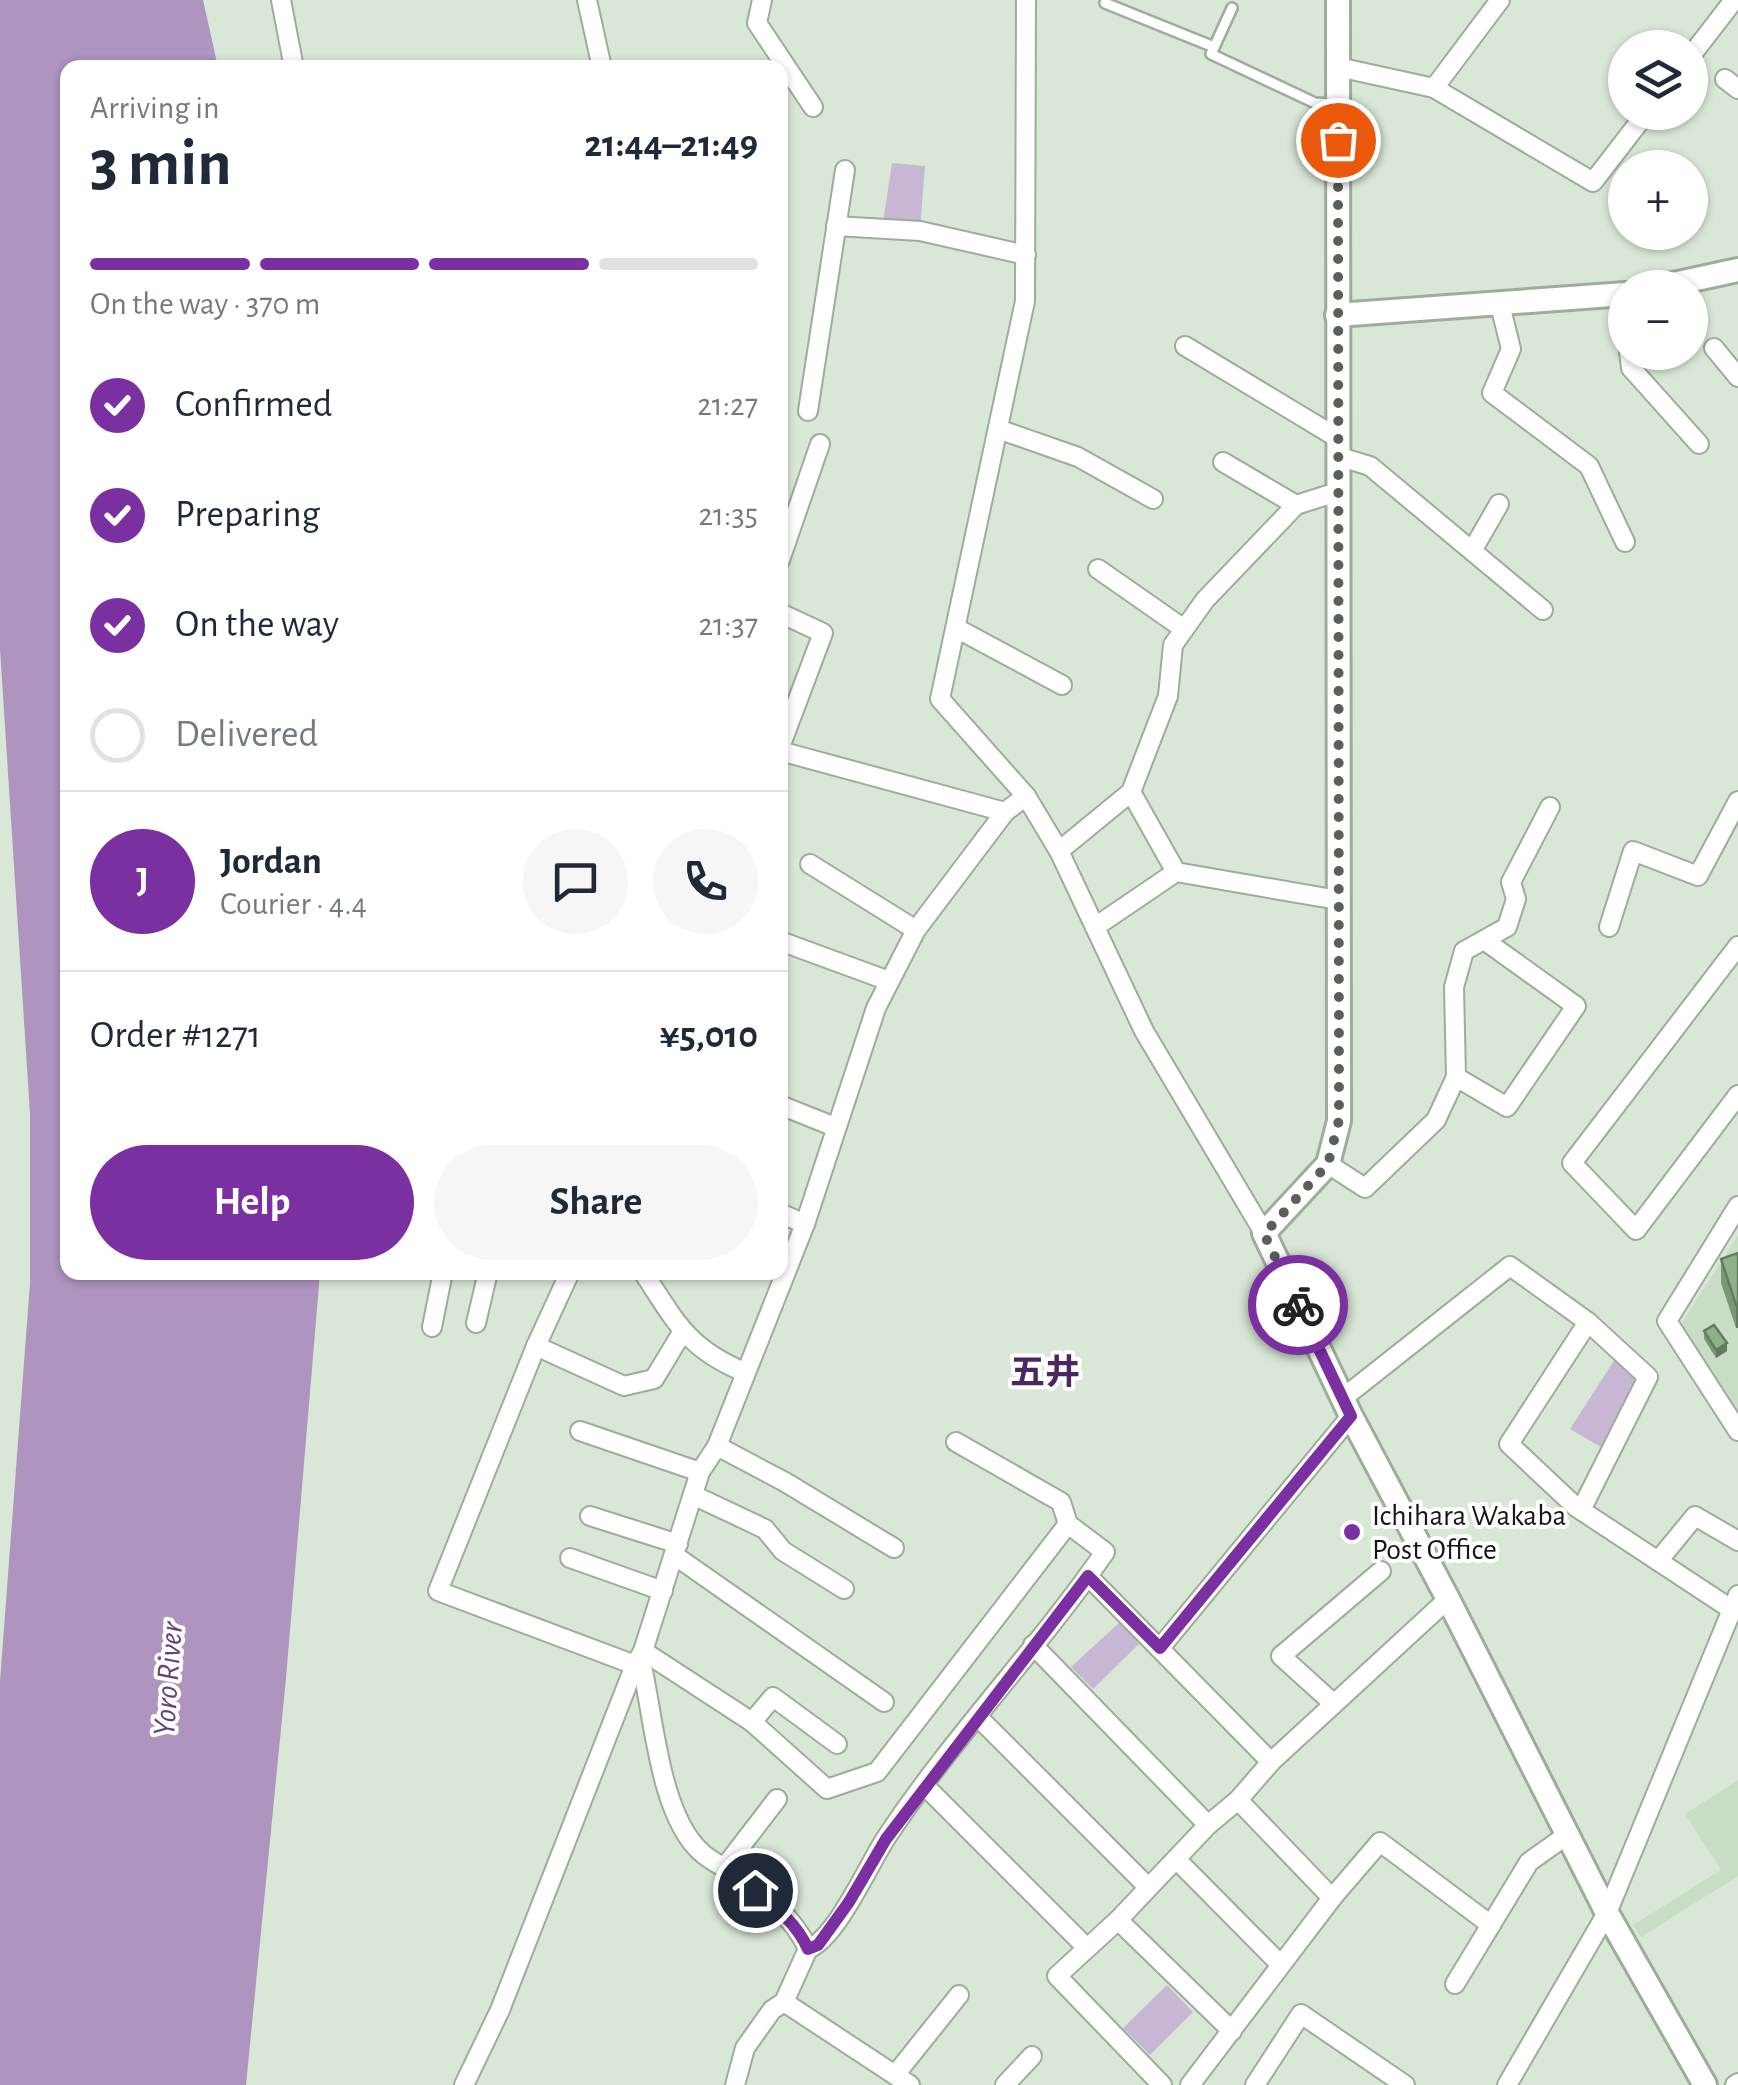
<!DOCTYPE html>
<html lang="en">
<head>
<meta charset="utf-8">
<style>
	:root { --surface:#fff; --page:#f6f6f7; --text:#1f2937; --muted:#747a83; --line:#e0e1e3; --accent:#7b30a2 }
	body { margin:0; font-family:"Alegreya Sans","Noto Sans JP",sans-serif; background:var(--page); color:var(--text); height:100vh; display:flex; flex-direction:column; font-size:38px; white-space:nowrap }
	* { box-sizing:border-box; margin:0 }
	p { font-size:32px; color:var(--muted) }
	.icon { flex:none; width:55px; height:55px; fill:none; stroke:currentColor; stroke-width:2; stroke-linecap:round; stroke-linejoin:round }
	.map { position:relative; flex:1; overflow:hidden }
	.details { position:absolute; left:60px; top:60px; width:728px; height:1220px; display:flex; flex-direction:column; background:var(--surface); border-radius:20px; box-shadow:0 2px 8px #0004 }
	.details>* { flex:none }
	.fabs { position:absolute; left:1608px; top:30px; display:grid; gap:20px }
	.fabs a { display:grid; place-items:center; width:100px; height:100px; border-radius:50%; background:var(--surface); box-shadow:0 2px 8px #0004; font-size:50px }
	.pin { position:absolute; display:grid; place-items:center; width:85px; height:85px; color:#fff; margin:-42px; border:5px solid #fff; border-radius:50%; box-shadow:0 2px 10px #0007 }
	.courier { position:absolute; display:grid; place-items:center; width:100px; height:100px; margin:-50px; border:8px solid #7b30a2; border-radius:50%; background:#fff; color:#222; box-shadow:0 2px 12px #0007 }
	.summary em { font-style:normal; font-weight:700 }
	.summary div { display:flex; flex-direction:column-reverse }
	.summary { display:flex; align-items:center; justify-content:space-between; height:170px; padding:0 30px }
	h1 { font-size:65px; font-weight:700; line-height:75px }
	.bar { display:grid; grid-template-columns:repeat(4,1fr); gap:15px 10px; align-content:center; height:120px; padding:0 30px }
	.bar i { height:12px; border-radius:8px; background:var(--line) }
	.bar .on { background:var(--accent) }
	.bar p { grid-column:span 4 }
	.line { display:flex; align-items:center; gap:25px; padding:0 30px; border-top:2px solid var(--line) }
	.line div { flex:1 }
	.round { display:grid; place-items:center; flex:none; width:105px; height:105px; border-radius:52px; background:var(--page) }
	ol { padding:0 30px; list-style:none }
	li { display:flex; align-items:center; gap:30px; height:110px }
	li p { margin-inline-start:auto }
	li .icon { padding:10px; border-radius:50%; background:var(--accent); color:#fff; stroke-width:4 }
	li:last-child { color:var(--muted) }
	li i { width:55px; height:55px; border:5px solid var(--line); border-radius:50% }
	.primary-button { display:flex; gap:20px; margin-top:auto; padding:20px 30px }
	.primary-button a { flex:1; height:115px; border-radius:60px; background:var(--accent); color:#fff; font-size:40px; font-weight:700; line-height:115px; text-align:center }
	.primary-button a+a { background:var(--page); color:var(--text) }
	.map>svg:first-child { display:block }
	.built { fill:#c9ddc6 }
	.green { fill:#c8b7d4 }
	.water { fill:#ae94bf }
	.lines { fill:none; stroke-linecap:round; stroke-linejoin:round }
	.service-casing { stroke:#9dac9b; stroke-width:14 }
	.minor-casing { stroke:#9dac9b; stroke-width:22 }
	.tertiary-casing { stroke:#9dac9b; stroke-width:28 }
	.service { stroke:#fff; stroke-width:9 }
	.minor { stroke:#fff; stroke-width:18 }
	.tertiary { stroke:#fff; stroke-width:22 }
	.wall { fill:#7a9876 }
	.shaded-wall { fill:#637c60 }
	.building { fill:#8eb189; stroke:#637c60; stroke-width:2.5 }
	.done { stroke:#586157; stroke-width:10; stroke-dasharray:0 18 }
	.route { stroke:#7b30a2; stroke-width:12 }
	.poi-dot { fill:#7b30a2; stroke:#fff; stroke-width:4 }
	.labels { text-anchor:middle; stroke-width:8; stroke-linejoin:round; paint-order:stroke }
	.poi-label { font-size:30px; fill:#131812; stroke:#fff; text-anchor:start }
	.water-label { font-size:32px; font-style:italic; fill:#644179; stroke:#fff }
	.quarter-label { font-size:35px; font-weight:bold; fill:#4a275f; stroke:#fff }
</style>
</head>
<body>
<div class="map">
<svg width="1738" height="2085" viewBox="0 0 1738 2085">
	<rect width="100%" height="100%" fill="#d9e8d6"/>
	<g class="built">
		<polygon points="1738,1235 1738,1412 1680,1326"/>
		<polygon points="1738,1780 1738,1876 1641,1937 1633,1925 1721,1870 1685,1814"/>
	</g>
	<g class="green">
		<polygon points="892,163 925,166 920,231 882,229"/>
		<polygon points="1615,1359 1635,1374 1637,1384 1606,1450 1570,1429"/>
		<polygon points="1120,1622 1139,1644 1093,1689 1071,1667"/>
		<polygon points="1167,1985 1193,2012 1150,2055 1123,2028"/>
	</g>
	<polygon class="water" points="0,0 203,0 218,67 68,68 68,1272 320,1273 286,1678 246,2085 0,2085 0,1681 30,1283 30,1114 0,649"/>
	<g class="lines">
		<defs>
			<g id="service">
				<polyline points="1105,3 1214,47"/>
				<polyline points="1232,8 1211,54 1315,103 1335,104"/>
			</g>
			<g id="minor">
				<polyline points="281,0 294,68"/>
				<polyline points="587,0 602,68"/>
				<polyline points="762,0 757,23 813,107"/>
				<polyline points="1026,0 1025,301 940,699 1026,796 1059,851 1144,1031 1264,1233"/>
				<polyline points="1690,57 1734,0"/>
				<polyline points="1338,67 1434,88 1593,182 1647,112"/>
				<polyline points="1725,79 1738,89"/>
				<polyline points="1434,88 1500,0"/>
				<polyline points="836,226 920,231 1026,255"/>
				<polyline points="1620,295 1625,326"/>
				<polyline points="1500,305 1511,349 1492,393 1589,466 1625,542"/>
				<polyline points="1185,346 1336,437"/>
				<polyline points="1714,348 1738,377"/>
				<polyline points="1629,352 1631,368 1699,444"/>
				<polyline points="808,411 845,170"/>
				<polyline points="998,429 1078,457 1153,499"/>
				<polyline points="1337,456 1370,466 1543,610"/>
				<polyline points="1223,462 1296,505"/>
				<polyline points="1472,551 1499,504"/>
				<polyline points="780,560 820,444"/>
				<polyline points="1098,569 1184,629"/>
				<polyline points="780,613 823,633 780,747"/>
				<polyline points="956,628 1062,685"/>
				<polyline points="780,751 1005,812"/>
				<polyline points="1131,792 1176,872"/>
				<polyline points="1059,851 1131,792 1168,696 1173,645 1205,600 1296,505 1337,492"/>
				<polyline points="810,864 916,930"/>
				<polyline points="1095,927 1176,872 1338,900"/>
				<polyline points="1609,927 1633,851 1698,876 1738,801"/>
				<polyline points="780,941 889,981"/>
				<polyline points="1738,946 1572,1163 1636,1230 1738,1095"/>
				<polyline points="1456,1077 1507,1107 1576,1006 1484,940"/>
				<polyline points="780,1105 835,1127"/>
				<polyline points="1328,1164 1365,1188 1436,1120 1456,1077 1454,987 1464,951 1507,927 1516,899 1511,882 1550,807"/>
				<polyline points="1738,1206 1667,1321 1738,1431"/>
				<polyline points="780,1213 805,1224"/>
				<path d="M570,1272L536,1346L438,1591L635,1665L643,1671C654,1723 661,1816 701,1852C710,1861 723,1866 733,1873C762,1891 794,1918 808,1949L784,2002L772,2010L745,2048L735,2085"/>
				<path d="M643,1272C676,1322 687,1348 744,1372"/>
				<polyline points="476,1323 488,1272"/>
				<polyline points="432,1327 443,1272"/>
				<polyline points="536,1346 624,1386 654,1379 683,1331"/>
				<polyline points="1343,1398 1510,1266 1588,1322 1509,1444 1576,1507 1731,1609"/>
				<polyline points="580,1431 700,1472"/>
				<polyline points="717,1446 785,1482 894,1548"/>
				<polyline points="693,1495 765,1529 783,1551 844,1589"/>
				<polyline points="1581,1510 1648,1377 1588,1322"/>
				<polyline points="590,1516 678,1544"/>
				<polyline points="674,1555 884,1702"/>
				<polyline points="570,1558 663,1591"/>
				<polyline points="1658,1561 1695,1516 1738,1541"/>
				<polyline points="1088,1576 1271,1762"/>
				<polyline points="1033,1645 1208,1825"/>
				<polyline points="1160,1648 1351,1416"/>
				<polyline points="643,1651 752,1722 773,1697 837,1744"/>
				<polyline points="1334,1704 1281,1656 1381,1571"/>
				<polyline points="978,1717 1148,1887"/>
				<polyline points="752,1722 827,1789 877,1772 1068,1524"/>
				<polyline points="925,1786 1086,1947"/>
				<polyline points="1238,1800 1332,1898"/>
				<polyline points="1177,1860 1280,1964"/>
				<polyline points="724,1868 777,1799"/>
				<polyline points="1118,1920 1232,2031"/>
				<path d="M808,1949C836,1939 869,1864 886,1838C952,1738 1037,1650 1105,1552L1068,1524L1061,1502L956,1442"/>
				<polyline points="1455,1984 1529,1862 1567,1835"/>
				<polyline points="784,2002 910,2085"/>
				<polyline points="895,2075 959,1995"/>
				<polyline points="464,2085 500,2010 635,1665 643,1651 700,1472 717,1446 805,1224 876,1008 916,930 1005,812 1026,796"/>
				<polyline points="1005,2085 1032,2056"/>
				<polyline points="1162,2085 1057,1976 1118,1920 1208,1825 1238,1800 1271,1762 1448,1599"/>
				<polyline points="1190,2085 1332,1898 1380,1842 1491,1925"/>
				<polyline points="1255,2085 1301,2014 1405,2085"/>
				<polyline points="1507,2085 1607,1913 1738,1595"/>
				<polyline points="1735,2085 1738,2083"/>
			</g>
			<g id="tertiary">
				<polyline points="1338,0 1339,1121 1328,1164 1264,1233 1351,1416 1448,1599 1607,1913 1705,2085"/>
				<polyline points="1655,288 1738,270"/>
				<polyline points="1337,315 1625,294"/>
			</g>
		</defs>
		<use href="#service" class="service-casing"/>
		<use href="#minor" class="minor-casing"/>
		<use href="#tertiary" class="tertiary-casing"/>
		<use href="#service" class="service"/>
		<use href="#minor" class="minor"/>
		<use href="#tertiary" class="tertiary"/>
	</g>
	<g class="wall">
		<polygon points="1738,1253 1736,1328 1721,1283 1721,1259"/>
		<polygon points="1704,1331 1727,1351 1716,1358 1704,1339"/>
	</g>
	<g class="shaded-wall">
		<polygon points="1738,1304 1738,1328 1736,1328 1736,1305"/>
		<polygon points="1727,1343 1727,1351 1716,1358 1716,1350"/>
	</g>
	<g class="building">
		<polygon points="1738,1253 1738,1304 1736,1305 1721,1259"/>
		<polygon points="1714,1325 1727,1343 1716,1350 1704,1331"/>
	</g>
	<g class="lines">
		<polyline class="done" points="1298,1305 1264,1234 1328,1164 1339,1120 1338,140"/>
		<path class="route" d="M755,1890C776,1907 797,1924 808,1949L818,1945L849,1902L886,1839L1088,1576L1160,1648L1351,1416L1298,1305"/>
	</g>
	<circle class="poi-dot" cx="1352" cy="1532" r="10"/>
	<g class="labels">
		<g class="poi-label">
			<text x="1372" y="1525">Ichihara Wakaba<tspan x="1372" dy="34">Post Office</tspan></text>
		</g>
		<g class="water-label">
			<text transform="translate(167 1679) rotate(-86)" y="11">Yoro River</text>
		</g>
		<g class="quarter-label">
			<text x="1045" y="1384">五井</text>
		</g>
	</g>
</svg>
<div class="fabs">
<a><svg class="icon" aria-label="layers" viewBox="0 0 24 24"><path d="M12 4l9 5-9 5-9-5zM3 14l9 5 9-5"/></svg></a>
<a>+</a>
<a>−</a>
</div>
<div class="pin" style="left:1338px;top:140px;background:#ea580c"><svg class="icon" aria-label="bag" viewBox="0 0 24 24"><path d="M5 8h14l-1 12H6zM9 8a3 3 0 0 1 6 0"/></svg></div>
<div class="pin" style="left:755px;top:1890px;background:#1f2937"><svg class="icon" aria-label="home" viewBox="0 0 24 24"><path d="M3 11l9-7 9 7M6 9v11h12V9"/></svg></div>
<div class="courier" style="left:1298px;top:1305px"><svg class="icon" aria-label="bike" viewBox="0 0 24 24"><circle cx="6" cy="16" r="4"/><circle cx="18" cy="16" r="4"/><path d="M6 16l4-8h5l3 8M10 8l3 8H6M13 5h3"/></svg></div>
<section class="details">
<div class="summary"><div><h1>3 min</h1><p>Arriving in</p></div><em>21:44–21:49</em></div>
<div class="bar"><i class="on"></i><i class="on"></i><i class="on"></i><i></i><p>On the way · 370 m</p></div>
<ol>
<li><svg class="icon" aria-label="check" viewBox="0 0 24 24"><path d="M5 12l5 5 9-10"/></svg>Confirmed<p>21:27</p></li>
<li><svg class="icon" aria-label="check" viewBox="0 0 24 24"><path d="M5 12l5 5 9-10"/></svg>Preparing<p>21:35</p></li>
<li><svg class="icon" aria-label="check" viewBox="0 0 24 24"><path d="M5 12l5 5 9-10"/></svg>On the way<p>21:37</p></li>
<li><i></i>Delivered</li>
</ol>
<div class="line" style="height:180px"><b class="round" style="background:var(--accent);color:#fff">J</b><div><b>Jordan</b><p>Courier · 4.4</p></div><a class="round"><svg class="icon" aria-label="chat" viewBox="0 0 24 24"><path d="M4 5h16v11H9l-5 4z"/></svg></a><a class="round"><svg class="icon" aria-label="phone" viewBox="0 0 24 24"><path d="M5 4h4l2 5-3 2q2 4 5 5l2-3 5 2v4C11 20 4 13 5 4z"/></svg></a></div>
<div class="line" style="height:130px"><div>Order #1271</div><b>¥5,010</b></div>
<div class="primary-button"><a>Help</a><a>Share</a></div>
</section>
</div>
</body>
</html>
